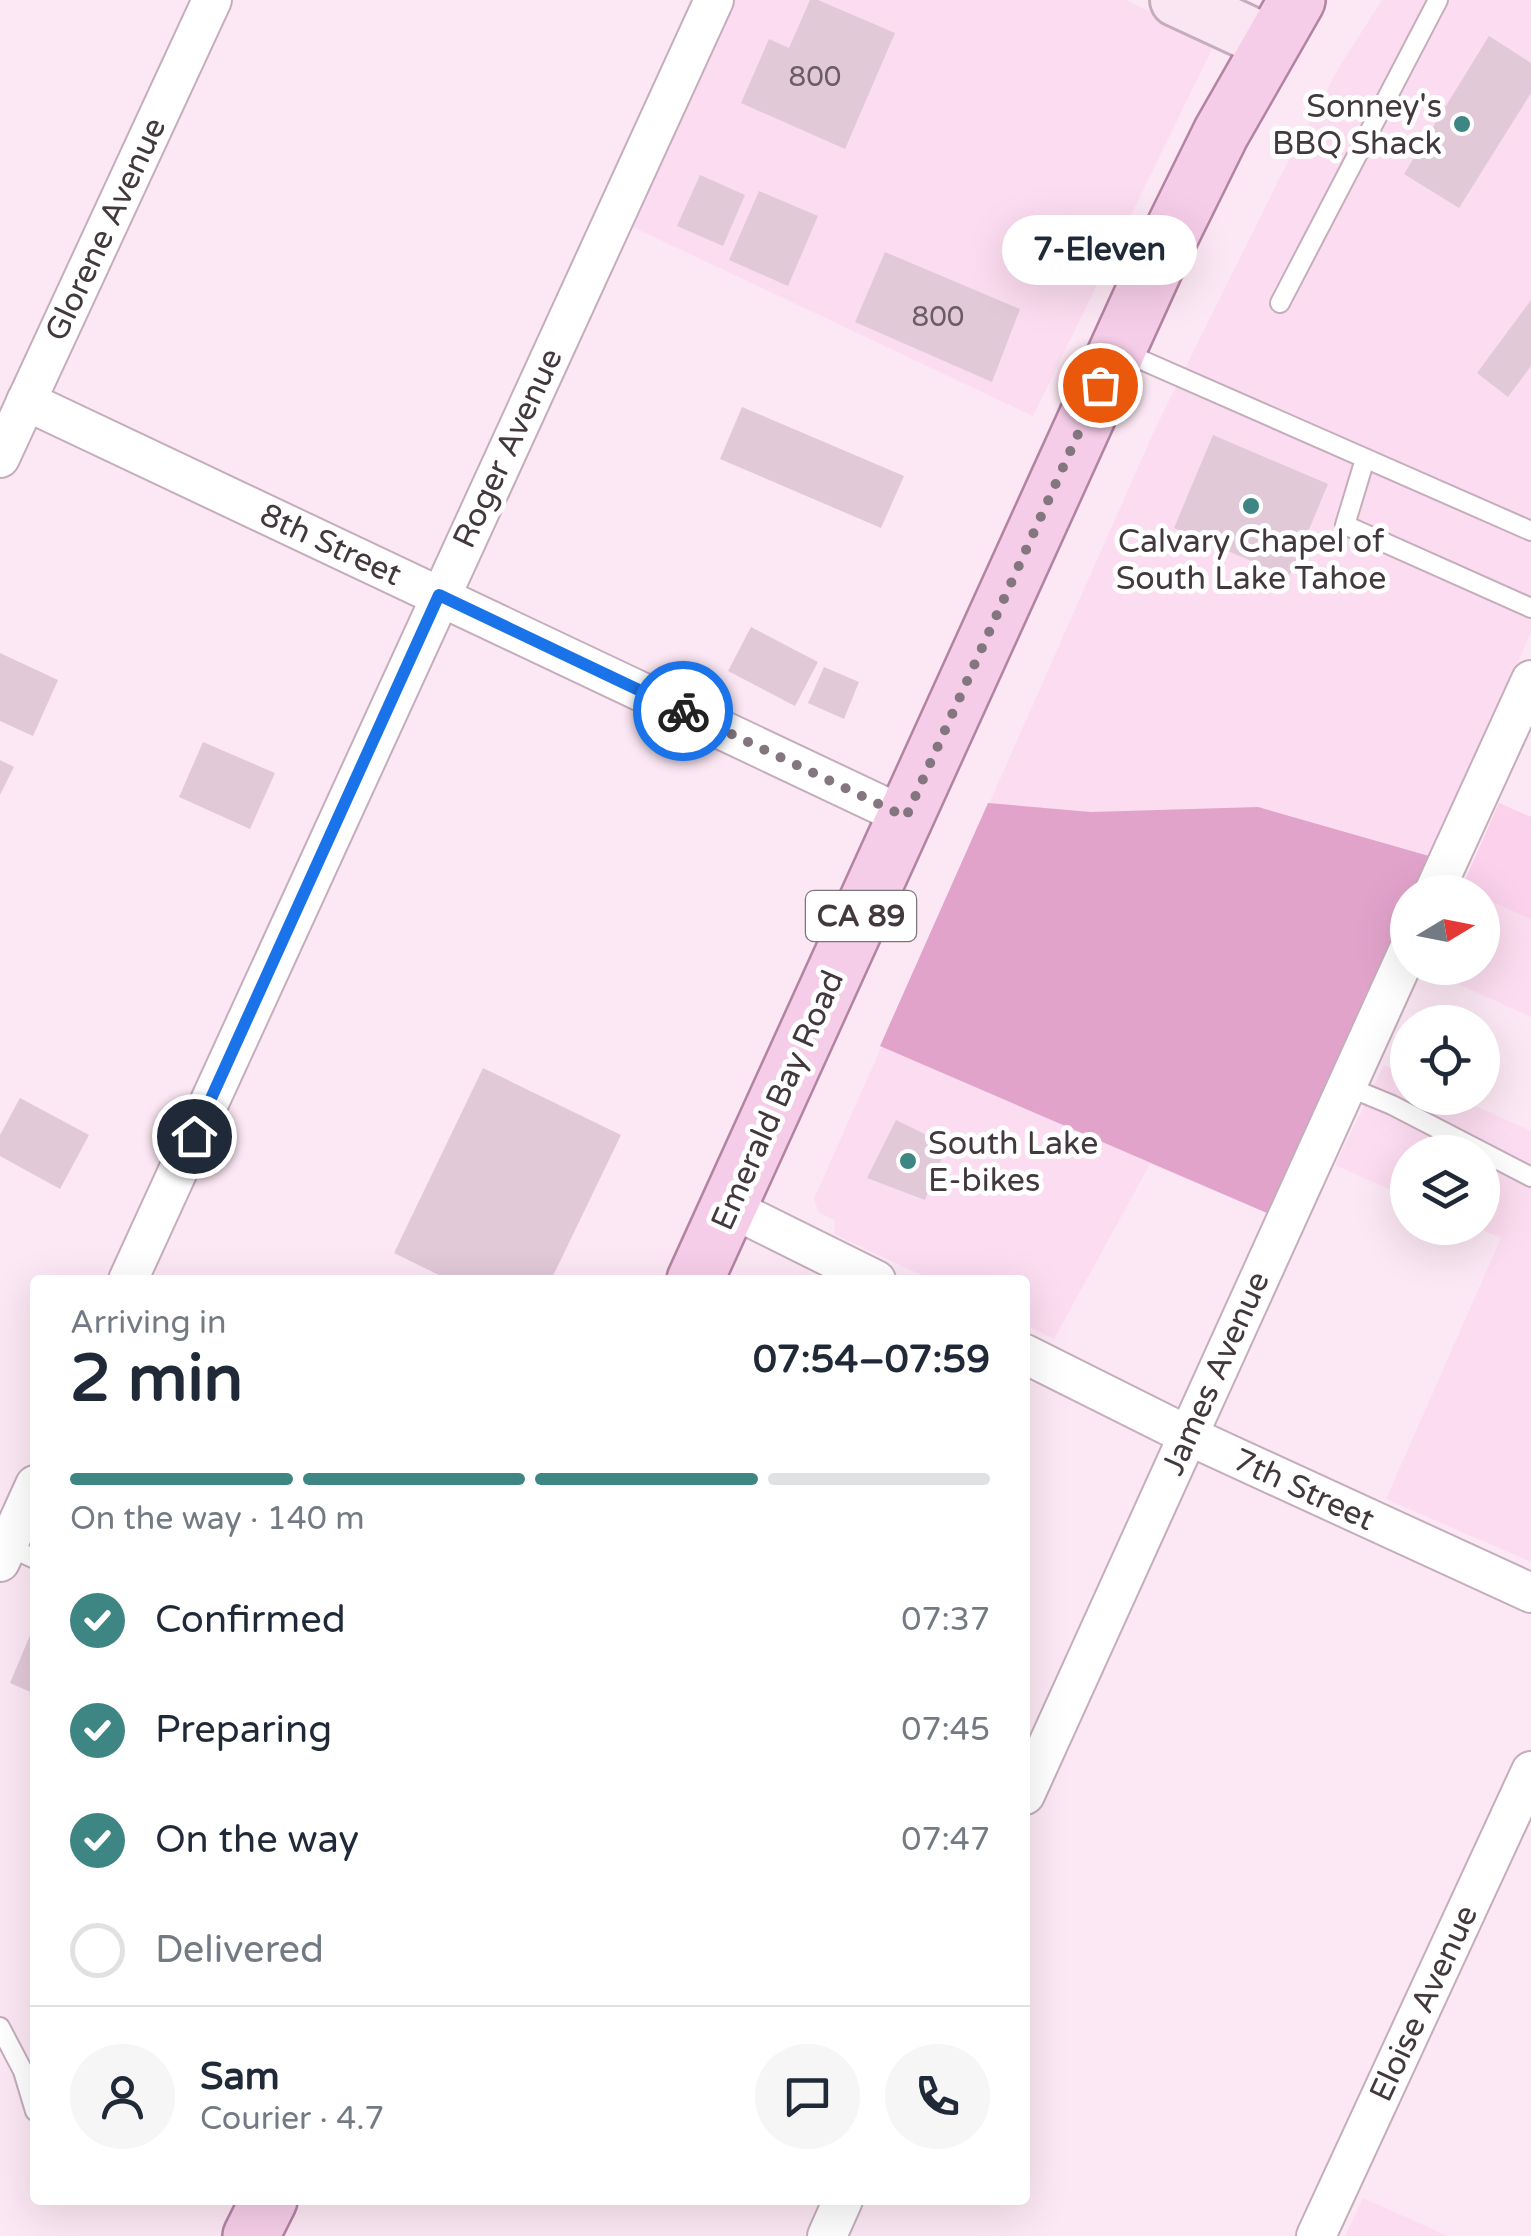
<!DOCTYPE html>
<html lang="en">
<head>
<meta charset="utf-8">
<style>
	:root { --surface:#fff; --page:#f6f6f7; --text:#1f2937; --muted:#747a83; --line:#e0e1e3; --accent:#3e8683 }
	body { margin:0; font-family:"Varela Round",sans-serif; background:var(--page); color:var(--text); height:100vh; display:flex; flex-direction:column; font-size:38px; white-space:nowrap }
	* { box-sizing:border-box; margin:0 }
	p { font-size:32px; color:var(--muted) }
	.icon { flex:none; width:55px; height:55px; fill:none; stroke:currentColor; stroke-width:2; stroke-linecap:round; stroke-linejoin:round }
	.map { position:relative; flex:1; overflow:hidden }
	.details { position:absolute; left:30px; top:1275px; width:1000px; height:930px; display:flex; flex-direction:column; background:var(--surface); border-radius:10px; box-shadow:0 10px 40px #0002 }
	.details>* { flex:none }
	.needle { width:65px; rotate:80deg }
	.buttons { position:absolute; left:1390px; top:875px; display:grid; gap:20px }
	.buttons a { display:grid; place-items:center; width:110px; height:110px; border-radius:50%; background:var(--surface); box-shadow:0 10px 40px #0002; font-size:50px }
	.pin { position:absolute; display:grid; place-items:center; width:85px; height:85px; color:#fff; margin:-42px; border:5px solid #fff; border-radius:50%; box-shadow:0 2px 10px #0007 }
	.courier { position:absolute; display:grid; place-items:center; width:100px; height:100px; margin:-50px; border:8px solid #1a73e8; border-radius:50%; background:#fff; color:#222; box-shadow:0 2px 12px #0007 }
	.bubble { position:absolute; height:70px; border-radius:35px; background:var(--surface); box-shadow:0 10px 40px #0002; font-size:32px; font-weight:700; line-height:70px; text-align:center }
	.headline em { font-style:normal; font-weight:700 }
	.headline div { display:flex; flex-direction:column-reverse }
	.headline { display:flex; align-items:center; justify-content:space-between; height:170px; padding:0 40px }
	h1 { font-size:65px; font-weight:700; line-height:75px }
	.bar { display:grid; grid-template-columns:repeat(4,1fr); gap:15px 10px; align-content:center; height:120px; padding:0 40px }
	.bar i { height:12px; border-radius:8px; background:var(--line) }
	.bar .active { background:var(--accent) }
	.bar p { grid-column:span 4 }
	.line { display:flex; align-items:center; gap:25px; padding:0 40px; border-top:2px solid var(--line) }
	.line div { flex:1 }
	.round { display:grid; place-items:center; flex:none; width:105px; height:105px; border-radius:52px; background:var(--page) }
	ol { padding:0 40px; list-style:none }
	li { display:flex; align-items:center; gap:30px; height:110px }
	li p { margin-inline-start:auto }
	li .icon { padding:10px; border-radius:50%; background:var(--accent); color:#fff; stroke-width:4 }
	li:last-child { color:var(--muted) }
	li i { width:55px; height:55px; border:5px solid var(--line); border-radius:50% }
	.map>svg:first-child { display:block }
	.built { fill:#fcdcf0 }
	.green { fill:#fbd1eb }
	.forest { fill:#e2a3cb }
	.building { fill:#e2c9d8 }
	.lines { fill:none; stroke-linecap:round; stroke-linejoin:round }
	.lane-casing { stroke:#c5adbc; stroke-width:22 }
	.street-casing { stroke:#c5adbc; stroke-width:42 }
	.secondary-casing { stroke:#c5adbc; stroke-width:58 }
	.primary-casing { stroke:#b383a2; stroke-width:60 }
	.lane { stroke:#fff; stroke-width:18 }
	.street { stroke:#fff; stroke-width:38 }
	.secondary { stroke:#fae6f3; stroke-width:52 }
	.primary { stroke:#f6cde8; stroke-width:55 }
	.done { stroke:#83767e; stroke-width:10; stroke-dasharray:0 18 }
	.route { stroke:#1a73e8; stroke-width:12 }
	.poi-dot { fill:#3e8683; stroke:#fff; stroke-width:4 }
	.labels { text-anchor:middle; stroke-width:10; stroke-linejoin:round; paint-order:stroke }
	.number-label { font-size:28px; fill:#6a5c64 }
	.shield { fill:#fff; stroke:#7b7478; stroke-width:2.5 }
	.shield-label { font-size:30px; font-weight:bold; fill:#42383e }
	.poi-label { font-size:32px; fill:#42383e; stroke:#fff; text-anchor:end }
	.street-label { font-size:32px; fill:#42383e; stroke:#fff }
</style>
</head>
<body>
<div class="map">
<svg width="1531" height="2236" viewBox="0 0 1531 2236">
	<rect width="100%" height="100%" fill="#fce8f4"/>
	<g class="built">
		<polygon points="723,0 1126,0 1215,43 1033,416 620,221"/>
		<polygon points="1382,0 1531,0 1531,633 1413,892 1408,892 1407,904 1267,1213 1150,1164 1054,1339 1025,1325 1025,1280 932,1280 834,1234 835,1220 819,1213 814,1199 1155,429 1280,177 1341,64"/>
		<polygon points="1483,898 1531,919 1531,1017 1425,969 1482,968"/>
		<polygon points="1384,1065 1407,1075 1408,1098 1457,1098 1531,1131 1531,1562 1386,1499 1501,1238 1479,1228 1482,1228 1482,1152 1408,1152 1407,1197 1335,1165"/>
		<polygon points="1363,2198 1448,2236 1345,2236"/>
	</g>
	<polygon class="green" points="1499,803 1531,817 1531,919 1483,898 1482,892 1461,889"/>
	<polygon class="forest" points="988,803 1091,812 1258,807 1429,856 1413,892 1408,892 1407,904 1267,1213 880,1046"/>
	<g class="building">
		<polygon points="810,0 818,0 895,33 845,149 741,103 769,39 789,48"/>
		<polygon points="1489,36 1531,63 1531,93 1459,208 1404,174"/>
		<polygon points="700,175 745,195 723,246 677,226"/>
		<polygon points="759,191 818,216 788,286 729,260"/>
		<polygon points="885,252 1020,309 992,382 855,322"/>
		<polygon points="1531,300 1531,366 1508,397 1477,373"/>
		<polygon points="742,407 904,476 881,528 720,459"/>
		<polygon points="1213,435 1328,484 1289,577 1174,528"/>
		<polygon points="751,627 818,662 795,706 728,671"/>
		<polygon points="0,653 58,680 33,736 0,721"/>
		<polygon points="824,667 859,682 844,719 808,703"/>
		<polygon points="203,742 275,773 250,829 179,797"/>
		<polygon points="0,760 14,767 0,795"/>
		<polygon points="483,1068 621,1135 551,1280 449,1280 394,1253"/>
		<polygon points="20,1098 89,1135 60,1189 0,1156 0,1135"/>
		<polygon points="896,1120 947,1145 925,1200 867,1178"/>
		<polygon points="31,1633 35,1635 35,1694 10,1683"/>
	</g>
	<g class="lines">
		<defs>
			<g id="lane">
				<polyline points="1280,303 1438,0"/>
				<polyline points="1121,351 1531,531"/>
				<polyline points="1365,459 1345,525 1531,608"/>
				<polyline points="1346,1086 1392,1105 1531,1177"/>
				<polyline points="7,1546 35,1559"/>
				<polyline points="0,2027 23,2071 35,2111"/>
			</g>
			<g id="street">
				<polyline points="26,401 906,817"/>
				<polyline points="0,458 212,0"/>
				<polyline points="1434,892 1531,680"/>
				<polyline points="729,1207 876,1280"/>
				<polyline points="128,1280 714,0"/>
				<polyline points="1025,1354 1187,1435 1531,1593"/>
				<polyline points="0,1562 35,1485"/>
				<polyline points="1025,1795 1408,951"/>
				<polyline points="827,2236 843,2200"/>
				<polyline points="1316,2236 1531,1771"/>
			</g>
			<polyline id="secondary" points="1177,0 1270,43"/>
			<g id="primary">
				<polyline points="695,1280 1157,263 1221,133 1297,0"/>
				<polyline points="251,2236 269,2200"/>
			</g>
		</defs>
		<use href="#lane" class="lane-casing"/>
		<use href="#street" class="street-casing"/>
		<use href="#secondary" class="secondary-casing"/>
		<use href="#primary" class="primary-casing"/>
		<use href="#lane" class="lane"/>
		<use href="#street" class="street"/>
		<use href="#secondary" class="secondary"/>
		<use href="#primary" class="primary"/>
	</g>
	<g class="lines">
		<polyline class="done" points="683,711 906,817 1100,385"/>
		<polyline class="route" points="194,1136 439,595 683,711"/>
	</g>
	<g class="poi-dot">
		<circle cx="1462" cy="124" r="10"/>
		<circle cx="1251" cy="506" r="10"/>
		<circle cx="908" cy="1161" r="10"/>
	</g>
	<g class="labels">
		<g class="number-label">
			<text x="815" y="86">800</text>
			<text x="938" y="326">800</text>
		</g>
		<rect class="shield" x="806" y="891" width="110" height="50" rx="8"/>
		<g class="shield-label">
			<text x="861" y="926">CA 89</text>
		</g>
		<g class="poi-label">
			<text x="1442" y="117">Sonney's<tspan x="1442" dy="37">BBQ Shack</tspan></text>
			<text x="1251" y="552" text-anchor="middle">Calvary Chapel of<tspan x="1251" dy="37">South Lake Tahoe</tspan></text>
			<text x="928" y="1154" text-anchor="start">South Lake<tspan x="928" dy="37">E-bikes</tspan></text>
		</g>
		<g class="street-label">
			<text transform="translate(105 229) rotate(-65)" y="11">Glorene Avenue</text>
			<text transform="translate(507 448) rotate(-65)" y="11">Roger Avenue</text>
			<text transform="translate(331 544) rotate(25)" y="11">8th Street</text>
			<text transform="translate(777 1100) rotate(-66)" y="11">Emerald Bay Road</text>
			<text transform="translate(1215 1373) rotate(-66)" y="11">James Avenue</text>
			<text transform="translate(1304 1489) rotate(25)" y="11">7th Street</text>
			<text transform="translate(1423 2003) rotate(-65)" y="11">Eloise Avenue</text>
		</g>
	</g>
</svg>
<div class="buttons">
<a><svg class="needle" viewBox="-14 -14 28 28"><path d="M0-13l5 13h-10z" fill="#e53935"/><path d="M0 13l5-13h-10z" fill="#747a83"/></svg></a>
<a><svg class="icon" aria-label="locate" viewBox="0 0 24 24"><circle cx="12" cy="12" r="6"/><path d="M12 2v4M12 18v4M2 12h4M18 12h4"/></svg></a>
<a><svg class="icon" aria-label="layers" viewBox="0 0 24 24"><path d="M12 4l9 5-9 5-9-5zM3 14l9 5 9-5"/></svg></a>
</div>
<div class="pin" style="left:1100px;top:385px;background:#ea580c"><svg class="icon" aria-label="bag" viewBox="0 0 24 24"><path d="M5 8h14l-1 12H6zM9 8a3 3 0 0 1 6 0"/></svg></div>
<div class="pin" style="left:194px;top:1136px;background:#1f2937"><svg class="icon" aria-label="home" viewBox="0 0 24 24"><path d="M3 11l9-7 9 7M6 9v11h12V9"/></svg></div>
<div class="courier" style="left:683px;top:711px"><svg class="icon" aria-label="bike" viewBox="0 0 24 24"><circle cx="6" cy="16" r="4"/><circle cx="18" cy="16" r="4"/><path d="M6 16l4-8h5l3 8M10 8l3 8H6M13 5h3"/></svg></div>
<div class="bubble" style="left:1002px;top:215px;width:195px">7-Eleven</div>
<section class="details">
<div class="headline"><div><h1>2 min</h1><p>Arriving in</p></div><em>07:54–07:59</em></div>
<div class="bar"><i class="active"></i><i class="active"></i><i class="active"></i><i></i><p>On the way · 140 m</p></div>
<ol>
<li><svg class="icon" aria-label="check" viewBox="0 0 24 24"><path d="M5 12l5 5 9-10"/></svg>Confirmed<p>07:37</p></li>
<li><svg class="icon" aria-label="check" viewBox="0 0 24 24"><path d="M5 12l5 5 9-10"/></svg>Preparing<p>07:45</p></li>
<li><svg class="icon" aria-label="check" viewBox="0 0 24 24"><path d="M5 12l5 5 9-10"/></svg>On the way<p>07:47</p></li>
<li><i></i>Delivered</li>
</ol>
<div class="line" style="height:180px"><a class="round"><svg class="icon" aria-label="person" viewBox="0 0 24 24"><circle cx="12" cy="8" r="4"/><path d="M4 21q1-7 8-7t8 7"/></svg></a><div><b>Sam</b><p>Courier · 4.7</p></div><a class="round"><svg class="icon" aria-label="chat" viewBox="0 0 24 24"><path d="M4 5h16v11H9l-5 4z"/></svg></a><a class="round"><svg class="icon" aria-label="phone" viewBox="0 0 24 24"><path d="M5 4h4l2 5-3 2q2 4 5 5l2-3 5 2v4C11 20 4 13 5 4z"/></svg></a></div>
</section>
</div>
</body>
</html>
